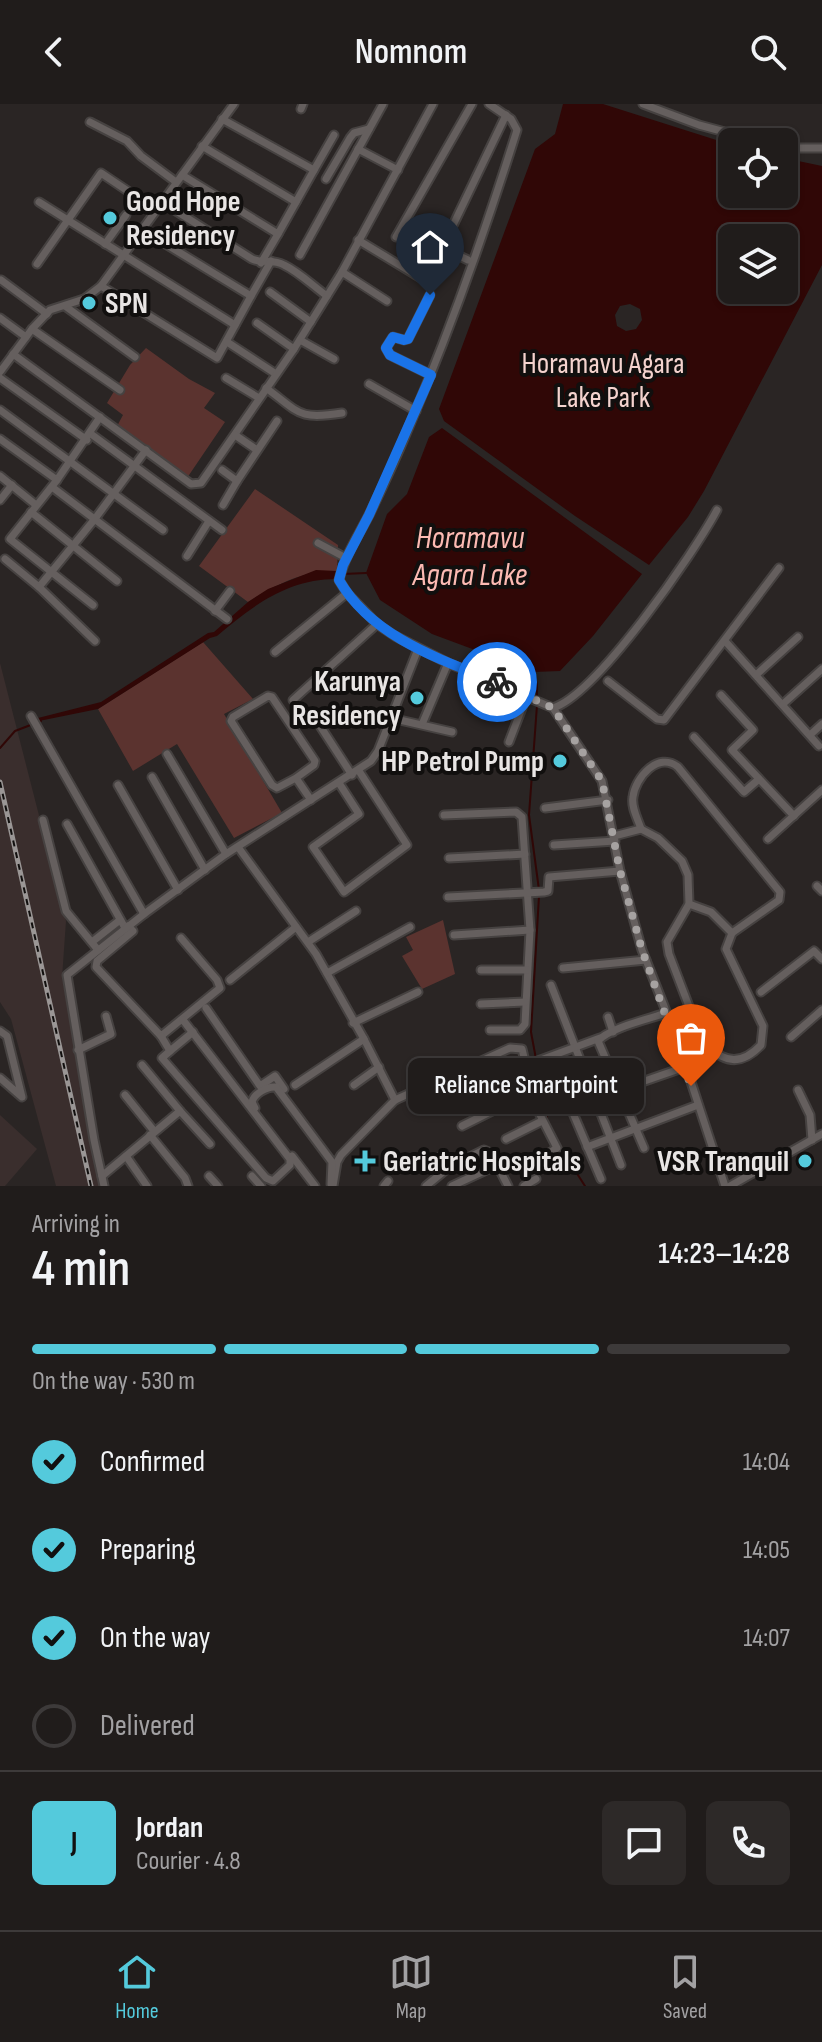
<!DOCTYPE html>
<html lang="en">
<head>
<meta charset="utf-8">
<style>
	:root { --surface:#201c1b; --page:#2d2928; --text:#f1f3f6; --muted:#a2a1a3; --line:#3d3a3a; --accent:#54cadc }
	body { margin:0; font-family:"Sofia Sans Condensed",sans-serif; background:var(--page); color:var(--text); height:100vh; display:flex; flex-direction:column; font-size:30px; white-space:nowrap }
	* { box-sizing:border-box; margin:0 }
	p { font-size:26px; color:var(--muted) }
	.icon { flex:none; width:44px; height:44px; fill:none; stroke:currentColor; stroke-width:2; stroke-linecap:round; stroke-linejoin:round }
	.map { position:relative; height:1082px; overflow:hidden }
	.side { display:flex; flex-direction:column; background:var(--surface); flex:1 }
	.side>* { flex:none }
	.buttons { position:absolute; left:718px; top:24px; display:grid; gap:16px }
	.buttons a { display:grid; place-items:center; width:80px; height:80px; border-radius:12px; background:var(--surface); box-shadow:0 2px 6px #0004,0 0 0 2px var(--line); font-size:40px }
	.pin { position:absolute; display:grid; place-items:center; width:68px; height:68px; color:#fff; margin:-82px -34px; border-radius:50% 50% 50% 0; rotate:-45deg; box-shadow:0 0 8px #0007 }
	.pin .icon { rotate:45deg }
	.courier { position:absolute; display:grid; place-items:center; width:80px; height:80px; margin:-40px; border:6px solid #1a73e8; border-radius:50%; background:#fff; color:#222; box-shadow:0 2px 10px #0007 }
	.bubble { position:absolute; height:56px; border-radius:12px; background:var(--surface); box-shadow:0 2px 6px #0004,0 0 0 2px var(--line); font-size:26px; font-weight:600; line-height:56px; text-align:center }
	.headline em { font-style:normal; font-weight:600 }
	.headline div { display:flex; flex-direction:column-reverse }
	.headline { display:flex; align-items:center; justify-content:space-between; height:136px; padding:0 32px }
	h1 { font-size:52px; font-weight:600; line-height:60px }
	.bar { display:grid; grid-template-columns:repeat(4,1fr); gap:12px 8px; align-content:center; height:96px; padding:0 32px }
	.bar i { height:10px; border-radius:6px; background:var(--line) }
	.bar .selected { background:var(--accent) }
	.bar p { grid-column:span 4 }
	.line { display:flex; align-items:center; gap:20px; padding:0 32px; border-top:2px solid var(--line) }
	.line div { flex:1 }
	.round { display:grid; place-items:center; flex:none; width:84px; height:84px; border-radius:12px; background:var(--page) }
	ol { padding:0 32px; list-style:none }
	li { display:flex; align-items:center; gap:24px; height:88px }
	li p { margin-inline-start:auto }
	li .icon { padding:8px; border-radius:50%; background:var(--accent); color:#111; stroke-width:4 }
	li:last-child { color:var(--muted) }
	li i { width:44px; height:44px; border:4px solid var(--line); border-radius:50% }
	header { display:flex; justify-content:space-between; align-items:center; height:104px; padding:0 32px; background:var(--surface); font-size:36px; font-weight:600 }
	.tabs { display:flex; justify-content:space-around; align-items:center; height:112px; border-top:2px solid var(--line); background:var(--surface); font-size:22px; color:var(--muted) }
	.tabs a { display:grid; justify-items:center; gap:4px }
	.tabs .selected { color:var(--accent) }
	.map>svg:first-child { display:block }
	.built { fill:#3a2e2d }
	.green { fill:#5b332f }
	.water { fill:#300706; fill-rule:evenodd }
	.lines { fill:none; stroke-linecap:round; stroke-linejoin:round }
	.stream { stroke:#300706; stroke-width:2 }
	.minor-casing { stroke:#464241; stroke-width:11 }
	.minor { stroke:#655f5e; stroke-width:7 }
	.rail-casing { stroke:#9a9695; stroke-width:5 }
	.rail { stroke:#110f0e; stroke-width:2; stroke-dasharray:6; stroke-linecap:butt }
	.done { stroke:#a6a2a1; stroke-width:8; stroke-dasharray:0 14.4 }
	.route { stroke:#1a73e8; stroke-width:10 }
	.poi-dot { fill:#54cadc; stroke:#110f0e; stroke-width:3 }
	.labels { text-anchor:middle; stroke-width:8; stroke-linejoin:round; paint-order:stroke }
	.poi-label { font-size:30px; font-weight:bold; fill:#e8e5e4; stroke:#110f0e; text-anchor:start }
	.park-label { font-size:30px; fill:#f4d3ce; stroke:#110f0e }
	.water-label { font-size:32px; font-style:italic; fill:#fcbab3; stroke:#110f0e }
</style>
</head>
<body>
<header><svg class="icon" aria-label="back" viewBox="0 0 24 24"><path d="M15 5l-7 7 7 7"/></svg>Nomnom<svg class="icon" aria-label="search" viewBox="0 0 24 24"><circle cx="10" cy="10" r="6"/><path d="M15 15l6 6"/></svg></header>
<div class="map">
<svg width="822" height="1082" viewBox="0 0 822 1082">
	<rect width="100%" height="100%" fill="#2a2524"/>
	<g class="built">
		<polygon points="0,559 66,817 62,874 101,1082 56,1082 11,915 0,898"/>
		<polygon points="0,1011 37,1045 5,1082 0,1082"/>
	</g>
	<g class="green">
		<polygon points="146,244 189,275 215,289 204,304 225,318 187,374 116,324 123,311 107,299 130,261"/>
		<path d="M255,385L338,441L337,467C304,466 275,481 248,498L199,462Z"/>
		<polygon points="203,538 253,595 224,610 282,709 234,734 177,640 133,667 98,605"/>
		<polygon points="443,816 455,870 422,885 402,852 413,846 406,833"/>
	</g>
	<g class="water">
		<path d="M563,0H603L732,41V90H784V54L822,62V161L704,387L688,413L649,461L575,412L444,317L439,305L535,45L555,30ZM784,134V186H732V134ZM630,200L640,205L642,216L636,225L626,227L617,222L615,211L620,202Z"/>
		<polygon points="442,324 642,470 593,532 560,567 534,568 432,530 380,496 366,469 387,410 407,390 429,333"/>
		<path d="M316,466L337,467L336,475C288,475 252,502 217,532L210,534L98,605L39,617L38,614L101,598L208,529L214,528L248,498L268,485Z"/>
	</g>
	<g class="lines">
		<g class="stream">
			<polyline points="343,470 366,469"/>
			<polyline points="534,568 537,581 537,595"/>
			<polyline points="537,601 529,711 539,786"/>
			<polyline points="0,644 15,627 41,617"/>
			<polyline points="539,792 531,928 548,1020"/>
			<polyline points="560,1043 585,1082"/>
		</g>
		<defs>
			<g id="minor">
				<path d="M489,0L511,15L517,26C485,128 450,227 408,325C396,354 383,382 370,409C359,431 345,451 339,476L347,489L377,520L395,532L448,559L553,604L602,677L620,767L642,846L677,935L725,1082"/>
				<polyline points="643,0 699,21 762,38"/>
				<polyline points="301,5 303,0"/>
				<polyline points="90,18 127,37 141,52 176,78"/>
				<polyline points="202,42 296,98"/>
				<polyline points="784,44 822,44"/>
				<polyline points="358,45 398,66"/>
				<polyline points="314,66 334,31"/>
				<polyline points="182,71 278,130 314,66 222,15"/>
				<polyline points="326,75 350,34 354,29 369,25"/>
				<polyline points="39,98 235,221"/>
				<path d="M162,98L252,155C263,160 273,155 284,161C299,168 313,182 327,192"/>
				<polyline points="396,133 472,0"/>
				<polyline points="358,136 421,174"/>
				<polyline points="105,140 126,111"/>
				<polyline points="300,151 383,0"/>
				<polyline points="468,156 445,145 443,142 506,11"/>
				<polyline points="261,159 278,130"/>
				<polyline points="37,160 101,69 156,106"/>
				<polyline points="342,168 387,197"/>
				<polyline points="1,176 47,210"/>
				<polyline points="101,182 217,254 251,192 141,125"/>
				<polyline points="270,188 311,218"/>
				<polyline points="430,191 408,235 404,236 393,233 386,244 390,251 431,271"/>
				<polyline points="251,192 271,157"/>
				<polyline points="65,202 135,253"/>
				<polyline points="0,214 26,233"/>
				<polyline points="257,219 294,245"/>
				<polyline points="32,225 120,286"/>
				<polyline points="300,236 334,255"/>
				<polyline points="227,238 276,270"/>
				<polyline points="13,250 191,380 201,379 294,245 342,168 433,0"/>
				<polyline points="0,268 32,225 50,206 84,195 101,182 234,0"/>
				<polyline points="0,274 87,336"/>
				<polyline points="226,274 259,294"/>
				<polyline points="369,280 416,307"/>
				<path d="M266,284C300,309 298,316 342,309"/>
				<polyline points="0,306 163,426"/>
				<polyline points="91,330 222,426"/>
				<polyline points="235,331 257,346"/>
				<polyline points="0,335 57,376 100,313"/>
				<polyline points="222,366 237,377 277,317"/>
				<polyline points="0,372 36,401"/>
				<polyline points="57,376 10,435 93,501"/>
				<polyline points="52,383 227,515"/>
				<polyline points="0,396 12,381"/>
				<polyline points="223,401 237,377"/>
				<polyline points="31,408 117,477"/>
				<polyline points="318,439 346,454"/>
				<polyline points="187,452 209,417"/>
				<polyline points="5,455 39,483 94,416 146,346"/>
				<polyline points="39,483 95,537"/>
				<polyline points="215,507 230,487"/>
				<polyline points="725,537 819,642"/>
				<polyline points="275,548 347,489"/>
				<polyline points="756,571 798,533"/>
				<polyline points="608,577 657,615 664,616 779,464"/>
				<polyline points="721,591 753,626 732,646 794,712"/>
				<polyline points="293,596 377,520"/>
				<polyline points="783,600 822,565"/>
				<path d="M553,604C597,590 694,449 717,406"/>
				<polyline points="313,611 352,671"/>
				<polyline points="31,612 144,810"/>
				<polyline points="391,614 452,628"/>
				<polyline points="423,618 448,559"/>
				<polyline points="810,631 822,620"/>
				<polyline points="694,633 744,688 759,675"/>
				<polyline points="509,638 527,591"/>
				<polyline points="167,650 226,750"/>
				<polyline points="152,673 205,766"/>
				<polyline points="296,674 314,661 315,657 272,593 268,592 233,613 231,617 272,681 277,684 296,674 311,696"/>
				<polyline points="339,679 359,710 313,743 344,788 407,741 359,667"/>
				<polyline points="118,681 178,786"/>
				<polyline points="545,704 608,696"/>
				<polyline points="444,711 516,708 522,713 530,826 525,920 520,926 490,926"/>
				<polyline points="43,716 66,807 98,846"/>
				<polyline points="67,720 125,824"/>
				<polyline points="641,725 658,734 682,757 688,771 689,800 667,838 669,850 695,918"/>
				<path d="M614,732L641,725C638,715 631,704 633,693C635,674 658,647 678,663L780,788L779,796L732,829L726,845L763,922L761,941C732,972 707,948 695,918L673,926"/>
				<polyline points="768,735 822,686"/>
				<polyline points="554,741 615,737"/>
				<polyline points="238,743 316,850 364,935 395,996 341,1051 337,1058 333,1082"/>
				<polyline points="449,754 525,750"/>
				<polyline points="817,782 822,787"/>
				<polyline points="448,793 544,788 548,787 549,773 620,767"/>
				<polyline points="689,800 711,808 732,829"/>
				<polyline points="128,822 133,827 97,857 96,863 161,932 220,884 217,876 181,834"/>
				<polyline points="454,831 530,826"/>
				<polyline points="92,838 120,816"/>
				<polyline points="308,838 356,807"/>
				<polyline points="563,864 646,856"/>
				<polyline points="481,866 527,866"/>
				<polyline points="327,869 410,823"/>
				<polyline points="230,876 296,823"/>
				<polyline points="551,881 621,1061"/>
				<polyline points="761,888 814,847 822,855"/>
				<polyline points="481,900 525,898"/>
				<polyline points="206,904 260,982 275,972 284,985"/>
				<polyline points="608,913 613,928"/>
				<polyline points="353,919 418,888"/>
				<polyline points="0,927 7,932 22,993 0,974"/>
				<polyline points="161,932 170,947 162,954 266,1074 273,1077 290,1061 290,1055 183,916"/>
				<polyline points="791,933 822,906"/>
				<polyline points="78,946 111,930 106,912"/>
				<polyline points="170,947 193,928"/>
				<polyline points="527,961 600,934"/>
				<polyline points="636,980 685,963"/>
				<polyline points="295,981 364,935"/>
				<polyline points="354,981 379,963"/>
				<polyline points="798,986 810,1011 812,1036"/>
				<polyline points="125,991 154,1027"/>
				<polyline points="567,995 601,1075"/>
				<polyline points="395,996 510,944 522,945 536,1003 557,1044 534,1059"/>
				<path d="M255,1004L252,998C254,990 267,982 276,983L332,1058L331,1080"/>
				<polyline points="180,1007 210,1040"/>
				<polyline points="462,1022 530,988"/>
				<polyline points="150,1031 185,1074 188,1082"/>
				<polyline points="506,1035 542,1017"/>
				<polyline points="587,1043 698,1001"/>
				<path d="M644,1044L598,937C609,924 649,915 666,909"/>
				<polyline points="126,1052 147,1082"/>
				<polyline points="292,1052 315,1082"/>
				<polyline points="422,1060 442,1052 448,1064"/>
				<polyline points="102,1072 180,1007 142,961"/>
				<polyline points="209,1072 218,1082"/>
				<polyline points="252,1072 261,1082"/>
				<polyline points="104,1082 94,1036 67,871 144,810 226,750 371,657 378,647 418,545"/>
				<polyline points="384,1082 388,1077"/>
				<polyline points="426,1082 448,1064 484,1046 491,1049 508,1082"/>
				<polyline points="452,1082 497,1061"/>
				<polyline points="524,1082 536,1075"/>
				<polyline points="730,1082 822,1030"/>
			</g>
		</defs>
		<use href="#minor" class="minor-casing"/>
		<use href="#minor" class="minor"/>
		<defs>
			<polyline id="rail" points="0,678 91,1082"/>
		</defs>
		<use href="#rail" class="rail-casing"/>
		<use href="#rail" class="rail"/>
	</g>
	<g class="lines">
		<polyline class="done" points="497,578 553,604 602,677 620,767 642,846 691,982"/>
		<path class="route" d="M430,191L408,235L404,236L393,233L386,244L390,251L431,271L369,411L343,461L339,476C372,533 439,555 497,578"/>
	</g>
	<g class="poi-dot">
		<circle cx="110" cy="114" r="8"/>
		<circle cx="89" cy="199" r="8"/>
		<circle cx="417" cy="594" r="8"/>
		<circle cx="560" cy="657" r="8"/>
		<path d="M361 1045h8v8h8v8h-8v8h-8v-8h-8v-8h8z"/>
		<circle cx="805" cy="1057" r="8"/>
	</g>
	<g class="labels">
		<g class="poi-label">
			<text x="126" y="107">Good Hope<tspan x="126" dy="34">Residency</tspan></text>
			<text x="105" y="209">SPN</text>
			<text x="401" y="587" text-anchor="end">Karunya<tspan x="401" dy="34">Residency</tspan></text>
			<text x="544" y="667" text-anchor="end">HP Petrol Pump</text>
			<text x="383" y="1067">Geriatric Hospitals</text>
			<text x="789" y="1067" text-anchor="end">VSR Tranquil</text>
		</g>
		<g class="park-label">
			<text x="603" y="269">Horamavu Agara<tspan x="603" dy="34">Lake Park</tspan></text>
		</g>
		<g class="water-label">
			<text x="470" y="444">Horamavu<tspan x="470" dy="37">Agara Lake</tspan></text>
		</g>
	</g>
</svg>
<div class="buttons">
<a><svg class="icon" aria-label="locate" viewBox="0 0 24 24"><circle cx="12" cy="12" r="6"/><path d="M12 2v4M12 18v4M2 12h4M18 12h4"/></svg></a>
<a><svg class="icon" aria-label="layers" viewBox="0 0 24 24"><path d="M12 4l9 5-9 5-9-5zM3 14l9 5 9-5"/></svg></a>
</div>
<div class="pin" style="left:691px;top:982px;background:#ea580c"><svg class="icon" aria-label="bag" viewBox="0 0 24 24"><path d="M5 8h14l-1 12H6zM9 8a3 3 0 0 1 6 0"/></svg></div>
<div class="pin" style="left:430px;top:191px;background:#1f2937"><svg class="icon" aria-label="home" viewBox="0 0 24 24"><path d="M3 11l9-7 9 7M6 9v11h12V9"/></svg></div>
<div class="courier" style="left:497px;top:578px"><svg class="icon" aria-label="bike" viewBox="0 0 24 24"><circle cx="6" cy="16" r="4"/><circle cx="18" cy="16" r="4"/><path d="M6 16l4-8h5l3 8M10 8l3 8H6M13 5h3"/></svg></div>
<div class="bubble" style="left:408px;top:954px;width:236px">Reliance Smartpoint</div>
</div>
<section class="side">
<div class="headline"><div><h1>4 min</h1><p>Arriving in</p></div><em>14:23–14:28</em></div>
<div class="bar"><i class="selected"></i><i class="selected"></i><i class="selected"></i><i></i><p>On the way · 530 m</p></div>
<ol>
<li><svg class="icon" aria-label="check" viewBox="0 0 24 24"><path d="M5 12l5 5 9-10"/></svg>Confirmed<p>14:04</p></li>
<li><svg class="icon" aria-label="check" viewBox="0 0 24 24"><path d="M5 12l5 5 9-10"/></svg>Preparing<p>14:05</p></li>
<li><svg class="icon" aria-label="check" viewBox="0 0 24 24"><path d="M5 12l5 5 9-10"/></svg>On the way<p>14:07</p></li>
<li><i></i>Delivered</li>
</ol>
<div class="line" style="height:144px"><b class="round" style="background:var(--accent);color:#111">J</b><div><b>Jordan</b><p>Courier · 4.8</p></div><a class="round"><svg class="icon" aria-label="chat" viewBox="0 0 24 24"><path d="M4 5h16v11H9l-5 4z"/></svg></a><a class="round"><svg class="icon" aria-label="phone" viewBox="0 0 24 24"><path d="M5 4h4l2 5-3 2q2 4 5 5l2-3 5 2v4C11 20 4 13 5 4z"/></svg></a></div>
</section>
<nav class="tabs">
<a class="selected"><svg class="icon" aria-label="home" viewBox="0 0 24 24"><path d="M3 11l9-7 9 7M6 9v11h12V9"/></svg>Home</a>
<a><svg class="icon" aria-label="map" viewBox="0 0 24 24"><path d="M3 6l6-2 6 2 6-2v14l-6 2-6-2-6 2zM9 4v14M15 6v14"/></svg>Map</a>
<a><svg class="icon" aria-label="saved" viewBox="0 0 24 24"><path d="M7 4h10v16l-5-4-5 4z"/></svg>Saved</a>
</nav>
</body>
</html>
